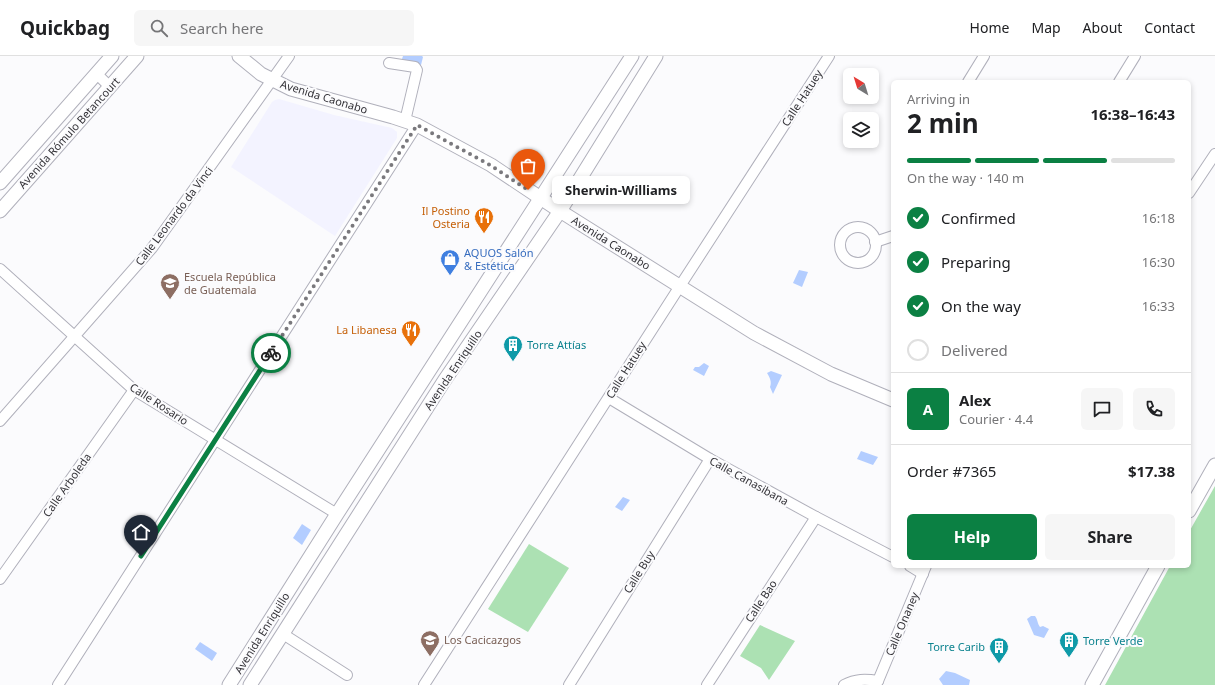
<!DOCTYPE html>
<html lang="en">
<head>
<meta charset="utf-8">
<style>
	:root { --surface:#fff; --page:#f6f6f6; --text:#202124; --muted:#757577; --line:#e0e0e0; --accent:#0b8043 }
	body { margin:0; font-family:"Noto Sans",sans-serif; background:var(--page); color:var(--text); height:100vh; display:flex; flex-direction:column; font-size:15px; white-space:nowrap }
	* { box-sizing:border-box; margin:0 }
	p { font-size:13px; color:var(--muted) }
	.icon { flex:none; width:22px; height:22px; fill:none; stroke:currentColor; stroke-width:2; stroke-linecap:round; stroke-linejoin:round }
	.map { position:relative; flex:1; overflow:hidden }
	.sheet { position:absolute; left:891px; top:24px; width:300px; height:488px; display:flex; flex-direction:column; background:var(--surface); border-radius:6px; box-shadow:0 2px 6px #0003 }
	.sheet>* { flex:none }
	.needle { width:26px; rotate:322deg }
	.controls { position:absolute; left:843px; top:12px; display:grid; gap:8px }
	.controls a { display:grid; place-items:center; width:36px; height:36px; border-radius:6px; background:var(--surface); box-shadow:0 2px 6px #0003; font-size:20px }
	.pin { position:absolute; display:grid; place-items:center; width:34px; height:34px; color:#fff; margin:-41px -17px; border-radius:50% 50% 50% 0; rotate:-45deg; box-shadow:0 0 4px #0007 }
	.pin .icon { rotate:45deg }
	.courier { position:absolute; display:grid; place-items:center; width:40px; height:40px; margin:-20px; border:3px solid #0b8043; border-radius:50%; background:#fff; color:#222; box-shadow:0 1px 5px #0007 }
	.bubble { position:absolute; height:28px; border-radius:6px; background:var(--surface); box-shadow:0 2px 6px #0003; font-size:13px; font-weight:700; line-height:28px; text-align:center }
	.head em { font-style:normal; font-weight:700 }
	.head div { display:flex; flex-direction:column-reverse }
	.head { display:flex; align-items:center; justify-content:space-between; height:68px; padding:0 16px }
	h1 { font-size:26px; font-weight:700; line-height:30px }
	.bar { display:grid; grid-template-columns:repeat(4,1fr); gap:6px 4px; align-content:center; height:48px; padding:0 16px }
	.bar i { height:5px; border-radius:3px; background:var(--line) }
	.bar .on { background:var(--accent) }
	.bar p { grid-column:span 4 }
	.line { display:flex; align-items:center; gap:10px; padding:0 16px; border-top:1px solid var(--line) }
	.line div { flex:1 }
	.round { display:grid; place-items:center; flex:none; width:42px; height:42px; border-radius:6px; background:var(--page) }
	ol { padding:0 16px; list-style:none }
	li { display:flex; align-items:center; gap:12px; height:44px }
	li p { margin-inline-start:auto }
	li .icon { padding:4px; border-radius:50%; background:var(--accent); color:#fff; stroke-width:4 }
	li:last-child { color:var(--muted) }
	li i { width:22px; height:22px; border:2px solid var(--line); border-radius:50% }
	.cta { display:flex; gap:8px; margin-top:auto; padding:8px 16px }
	.cta a { flex:1; height:46px; border-radius:6px; background:var(--accent); color:#fff; font-size:16px; font-weight:700; line-height:46px; text-align:center }
	.cta a+a { background:var(--page); color:var(--text) }
	header { display:flex; align-items:center; gap:24px; box-sizing:border-box; height:56px; padding:0 20px; background:var(--surface); border-bottom:1px solid var(--line) }
	header strong { font-size:19px }
	nav { display:flex; gap:22px; margin-inline-start:auto; font-size:14px }
	.search { width:280px; height:36px; background:var(--page); display:flex; align-items:center; gap:10px; box-sizing:border-box; padding:0 14px; border-radius:6px; color:var(--muted); font-size:15px }
	.map>svg:first-child { display:block }
	.built { fill:#f3f3ff }
	.green { fill:#ace1b3 }
	.water { fill:#b3cdff }
	.lines { fill:none; stroke-linecap:round; stroke-linejoin:round }
	.street-casing { stroke:#b0b0bb; stroke-width:12 }
	.secondary-casing { stroke:#b0b0bb; stroke-width:15 }
	.street { stroke:#fff; stroke-width:10 }
	.secondary { stroke:#fff; stroke-width:13 }
	.done { stroke:#7a797d; stroke-width:4; stroke-dasharray:0 7.2 }
	.route { stroke:#0b8043; stroke-width:5 }
	.labels { text-anchor:middle; stroke-width:4; stroke-linejoin:round; paint-order:stroke }
	.street-label { font-size:11px; fill:#343338; stroke:#fbfbfd }
	.food-label { font-size:11px; fill:#c56008; stroke:#fbfbfd; text-anchor:end }
	.shop-label { font-size:11px; fill:#366cbe; stroke:#fbfbfd; text-anchor:start }
	.education-label { font-size:11px; fill:#785e54; stroke:#fbfbfd; text-anchor:start }
	.culture-label { font-size:11px; fill:#0d838f; stroke:#fbfbfd; text-anchor:start }
</style>
</head>
<body>
<header>
<strong>Quickbag</strong>
<div class="search"><svg class="icon" aria-label="search" viewBox="0 0 24 24"><circle cx="10" cy="10" r="6"/><path d="M15 15l6 6"/></svg>Search here</div>
<nav><a>Home</a><a>Map</a><a>About</a><a>Contact</a></nav>
</header>
<div class="map">
<svg width="1215" height="629" viewBox="0 0 1215 629">
	<rect width="100%" height="100%" fill="#fbfbfd"/>
	<polygon class="built" points="279,43 334,59 392,72 397,76 397,82 335,180 231,111 272,46 275,44"/>
	<g class="green">
		<polygon points="1215,430 1215,629 1105,629 1170,510 1189,510 1189,476"/>
		<polygon points="529,488 569,512 528,576 488,553"/>
		<polygon points="760,569 795,585 769,624 761,612 740,600"/>
	</g>
	<g class="water">
		<polygon points="403,0 422,0 423,1 421,9 402,3"/>
		<polygon points="799,214 808,216 802,231 793,227"/>
		<polygon points="704,307 709,310 704,320 693,314 695,311 699,311"/>
		<path d="M771,315L782,319L773,338L770,331C772,326 770,322 767,317Z"/>
		<polygon points="861,395 878,401 873,409 857,403"/>
		<polygon points="623,441 630,444 622,455 615,451"/>
		<polygon points="302,468 311,474 302,489 293,482"/>
		<path d="M1031,560H1035C1038,564 1037,567 1040,571L1043,570L1049,573L1044,582L1034,579L1027,563Z"/>
		<polygon points="200,586 217,597 212,605 195,593"/>
		<polygon points="946,615 955,617 970,624 969,629 943,629 939,623"/>
	</g>
	<g class="lines">
		<defs>
			<g id="street">
				<polyline points="389,7 415,11 417,14 405,65"/>
				<polyline points="96,17 110,31"/>
				<polyline points="968,26 984,0"/>
				<polyline points="1119,26 1135,0"/>
				<polyline points="1189,137 1215,98"/>
				<circle cx="858" cy="189" r="18"/>
				<polyline points="875,186 893,180"/>
				<polyline points="0,213 134,334 337,458"/>
				<polyline points="609,342 710,403 816,461 893,501"/>
				<polyline points="0,365 152,192 289,0"/>
				<polyline points="910,510 923,518"/>
				<polyline points="0,523 134,334"/>
				<polyline points="283,578 347,619"/>
				<polyline points="878,625 926,510"/>
				<polyline points="58,629 417,69"/>
				<polyline points="424,629 680,230 829,0"/>
				<polyline points="569,629 710,403"/>
				<polyline points="707,629 816,461"/>
				<path d="M844,629C856,623 865,623 878,625"/>
			</g>
			<g id="secondary">
				<polyline points="239,0 261,18 291,33 393,61 417,69 491,109 560,155 754,277 831,318 893,344"/>
				<polyline points="0,127 112,0"/>
				<polyline points="0,155 137,0"/>
				<polyline points="1189,455 1215,409"/>
				<polyline points="229,629 337,458 632,0"/>
				<polyline points="250,629 444,325 560,155 656,0"/>
				<polyline points="1092,629 1158,510"/>
			</g>
		</defs>
		<use href="#street" class="street-casing"/>
		<use href="#secondary" class="secondary-casing"/>
		<use href="#street" class="street"/>
		<use href="#secondary" class="secondary"/>
	</g>
	<g class="lines">
		<polyline class="done" points="271,297 417,69 490,109 528,134"/>
		<polyline class="route" points="141,500 271,297"/>
	</g>
	<defs>
		<symbol id="restaurant-pin" viewBox="-11 -11 22 30"><path d="M0 17L-7.5 6A9.5 9.5 0 1 1 7.5 6Z" fill="#e8710a" stroke="#fbfbfd"/><path d="M-5-6h1v4h1v-4h1v4h1v-4h1v5L-1.5 .5V6h-2V.5L-5-1ZM5-6V6H3V1.5H1.5Q1.5-4 5-6Z" fill="#fff"/></symbol>
		<symbol id="shop-pin" viewBox="-11 -11 22 30"><path d="M0 17L-7.5 6A9.5 9.5 0 1 1 7.5 6Z" fill="#3f7fe0" stroke="#fbfbfd"/><path d="M-5-2.5h2.3a2.7 3.5 0 0 1 5.4 0H5L5.5 6h-11ZM-1.5-2.5h3a1.5 2.3 0 0 0-3 0Z" fill="#fff"/></symbol>
		<symbol id="university-pin" viewBox="-11 -11 22 30"><path d="M0 17L-7.5 6A9.5 9.5 0 1 1 7.5 6Z" fill="#8d6e63" stroke="#fbfbfd"/><path d="M0-5L7-2L0 1L-7-2ZM-4 1L0 2.5L4 1V4Q0 6-4 4Z" fill="#fff"/></symbol>
		<symbol id="building-pin" viewBox="-11 -11 22 30"><path d="M0 17L-7.5 6A9.5 9.5 0 1 1 7.5 6Z" fill="#0f9aa8" stroke="#fbfbfd"/><path d="M-4-6H4V6H1V3H-1V6H-4ZM-2.5-4.3h1.7v1.8h-1.7ZM.8-4.3h1.7v1.8H.8ZM-2.5-1h1.7V.8h-1.7ZM.8-1h1.7V.8H.8Z" fill="#fff"/></symbol>
	</defs>
	<g fill-rule="evenodd">
		<use href="#restaurant-pin" x="473" y="150" width="22" height="30"/>
		<use href="#shop-pin" x="439" y="192" width="22" height="30"/>
		<use href="#university-pin" x="159" y="216" width="22" height="30"/>
		<use href="#restaurant-pin" x="400" y="263" width="22" height="30"/>
		<use href="#building-pin" x="502" y="278" width="22" height="30"/>
		<use href="#university-pin" x="419" y="573" width="22" height="30"/>
		<use href="#building-pin" x="1058" y="574" width="22" height="30"/>
		<use href="#building-pin" x="988" y="580" width="22" height="30"/>
	</g>
	<g class="labels">
		<g class="street-label">
			<text transform="translate(324 41) rotate(17)" y="4">Avenida Caonabo</text>
			<text transform="translate(802 42) rotate(-57)" y="4">Calle Hatuey</text>
			<text transform="translate(69 77) rotate(-48)" y="4">Avenida Rómulo Betancourt</text>
			<text transform="translate(174 160) rotate(-53)" y="4">Calle Leonardo da Vinci</text>
			<text transform="translate(611 187) rotate(32)" y="4">Avenida Caonabo</text>
			<text transform="translate(453 314) rotate(-56)" y="4">Avenida Enriquillo</text>
			<text transform="translate(626 314) rotate(-58)" y="4">Calle Hatuey</text>
			<text transform="translate(159 348) rotate(33)" y="4">Calle Rosario</text>
			<text transform="translate(749 425) rotate(29)" y="4">Calle Canasibana</text>
			<text transform="translate(67 429) rotate(-55)" y="4">Calle Arboleda</text>
			<text transform="translate(639 516) rotate(-58)" y="4">Calle Buy</text>
			<text transform="translate(761 545) rotate(-57)" y="4">Calle Bao</text>
			<text transform="translate(902 568) rotate(-67)" y="4">Calle Onaney</text>
			<text transform="translate(262 577) rotate(-58)" y="4">Avenida Enriquillo</text>
		</g>
		<g class="food-label">
			<text x="470" y="159">Il Postino<tspan x="470" dy="13">Osteria</tspan></text>
			<text x="397" y="278">La Libanesa</text>
		</g>
		<g class="shop-label">
			<text x="464" y="201">AQUOS Salón<tspan x="464" dy="13">&amp; Estética</tspan></text>
		</g>
		<g class="education-label">
			<text x="184" y="225">Escuela República<tspan x="184" dy="13">de Guatemala</tspan></text>
			<text x="444" y="588">Los Cacicazgos</text>
		</g>
		<g class="culture-label">
			<text x="527" y="293">Torre Attías</text>
			<text x="1083" y="589">Torre Verde</text>
			<text x="985" y="595" text-anchor="end">Torre Carib</text>
		</g>
	</g>
</svg>
<div class="controls">
<a><svg class="needle" viewBox="-14 -14 28 28"><path d="M0-13l5 13h-10z" fill="#e53935"/><path d="M0 13l5-13h-10z" fill="#757577"/></svg></a>
<a><svg class="icon" aria-label="layers" viewBox="0 0 24 24"><path d="M12 4l9 5-9 5-9-5zM3 14l9 5 9-5"/></svg></a>
</div>
<div class="pin" style="left:528px;top:134px;background:#ea580c"><svg class="icon" aria-label="bag" viewBox="0 0 24 24"><path d="M5 8h14l-1 12H6zM9 8a3 3 0 0 1 6 0"/></svg></div>
<div class="pin" style="left:141px;top:500px;background:#1f2937"><svg class="icon" aria-label="home" viewBox="0 0 24 24"><path d="M3 11l9-7 9 7M6 9v11h12V9"/></svg></div>
<div class="courier" style="left:271px;top:297px"><svg class="icon" aria-label="bike" viewBox="0 0 24 24"><circle cx="6" cy="16" r="4"/><circle cx="18" cy="16" r="4"/><path d="M6 16l4-8h5l3 8M10 8l3 8H6M13 5h3"/></svg></div>
<div class="bubble" style="left:552px;top:120px;width:138px">Sherwin-Williams</div>
<section class="sheet">
<div class="head"><div><h1>2 min</h1><p>Arriving in</p></div><em>16:38–16:43</em></div>
<div class="bar"><i class="on"></i><i class="on"></i><i class="on"></i><i></i><p>On the way · 140 m</p></div>
<ol>
<li><svg class="icon" aria-label="check" viewBox="0 0 24 24"><path d="M5 12l5 5 9-10"/></svg>Confirmed<p>16:18</p></li>
<li><svg class="icon" aria-label="check" viewBox="0 0 24 24"><path d="M5 12l5 5 9-10"/></svg>Preparing<p>16:30</p></li>
<li><svg class="icon" aria-label="check" viewBox="0 0 24 24"><path d="M5 12l5 5 9-10"/></svg>On the way<p>16:33</p></li>
<li><i></i>Delivered</li>
</ol>
<div class="line" style="height:72px"><b class="round" style="background:var(--accent);color:#fff">A</b><div><b>Alex</b><p>Courier · 4.4</p></div><a class="round"><svg class="icon" aria-label="chat" viewBox="0 0 24 24"><path d="M4 5h16v11H9l-5 4z"/></svg></a><a class="round"><svg class="icon" aria-label="phone" viewBox="0 0 24 24"><path d="M5 4h4l2 5-3 2q2 4 5 5l2-3 5 2v4C11 20 4 13 5 4z"/></svg></a></div>
<div class="line" style="height:52px"><div>Order #7365</div><b>$17.38</b></div>
<div class="cta"><a>Help</a><a>Share</a></div>
</section>
</div>
</body>
</html>
